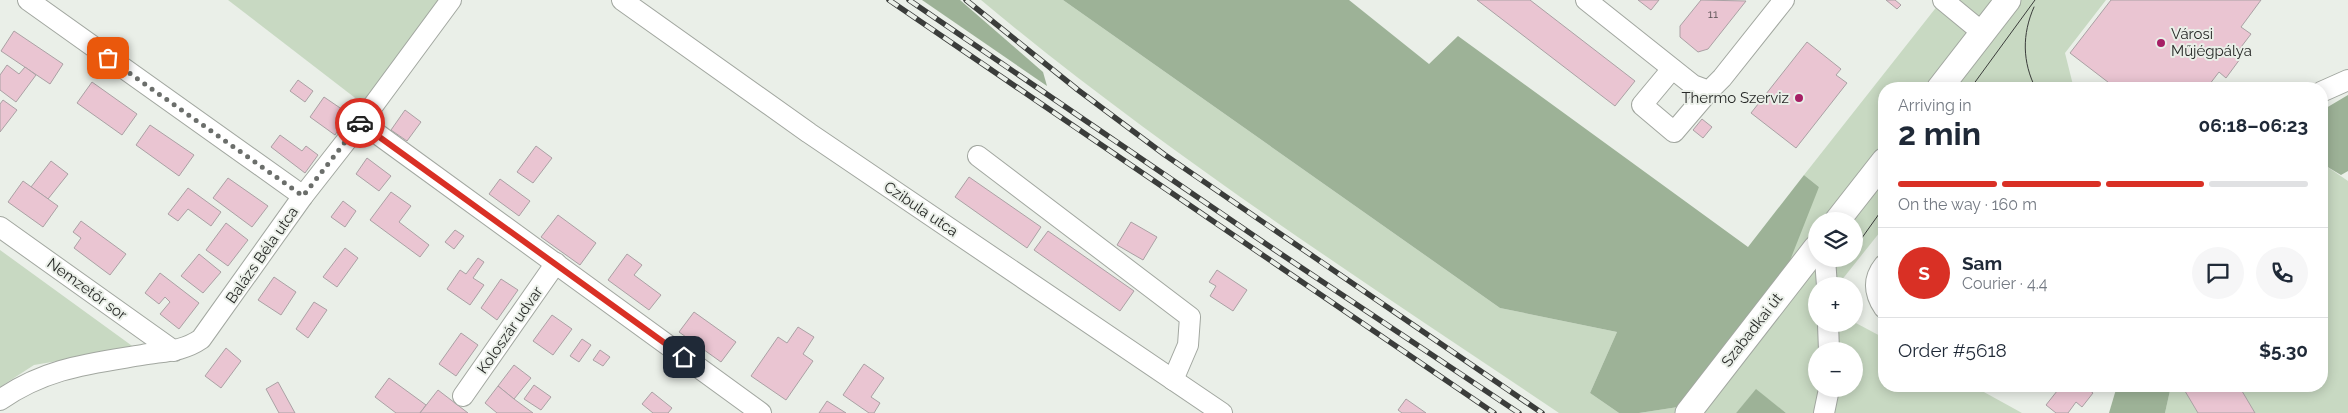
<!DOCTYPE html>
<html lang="en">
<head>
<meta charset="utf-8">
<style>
	:root { --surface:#fff; --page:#f6f6f7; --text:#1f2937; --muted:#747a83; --line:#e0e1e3; --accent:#d93025 }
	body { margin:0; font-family:Raleway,sans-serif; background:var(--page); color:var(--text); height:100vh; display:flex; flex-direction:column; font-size:19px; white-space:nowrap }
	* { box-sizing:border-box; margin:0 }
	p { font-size:16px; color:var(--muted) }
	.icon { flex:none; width:28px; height:28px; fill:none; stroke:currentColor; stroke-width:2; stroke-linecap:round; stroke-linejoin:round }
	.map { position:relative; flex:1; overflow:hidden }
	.panel { position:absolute; left:1878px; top:82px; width:450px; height:310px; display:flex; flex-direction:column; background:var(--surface); border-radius:20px; box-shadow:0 2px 12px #0003 }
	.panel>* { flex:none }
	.tools { position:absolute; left:1808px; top:212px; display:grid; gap:10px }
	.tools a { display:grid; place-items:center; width:55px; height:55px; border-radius:50%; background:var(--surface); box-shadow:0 2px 12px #0003; font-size:25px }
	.pin { position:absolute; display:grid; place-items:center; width:42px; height:42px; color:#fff; margin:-21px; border-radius:10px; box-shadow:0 2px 8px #0006 }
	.courier { position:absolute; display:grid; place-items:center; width:50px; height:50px; margin:-25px; border:4px solid #d93025; border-radius:50%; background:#fff; color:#222; box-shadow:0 1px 6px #0007 }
	.head em { font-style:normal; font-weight:700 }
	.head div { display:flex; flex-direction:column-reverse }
	.head { display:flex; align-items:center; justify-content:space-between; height:85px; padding:0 20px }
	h1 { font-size:32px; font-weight:700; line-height:38px }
	.bar { display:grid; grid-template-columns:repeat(4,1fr); gap:8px 5px; align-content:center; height:60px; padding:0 20px }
	.bar i { height:6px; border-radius:4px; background:var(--line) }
	.bar .on { background:var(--accent) }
	.bar p { grid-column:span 4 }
	.line { display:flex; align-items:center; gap:12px; padding:0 20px; border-top:1px solid var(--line) }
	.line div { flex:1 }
	.round { display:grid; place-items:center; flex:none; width:52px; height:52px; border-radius:26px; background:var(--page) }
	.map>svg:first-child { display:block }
	.green { fill:#c8d9c2; fill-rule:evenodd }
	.forest { fill:#9db297 }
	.building { fill:#eac5d2; stroke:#aaa1a4 }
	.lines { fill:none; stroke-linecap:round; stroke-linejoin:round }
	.minor-casing { stroke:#a2a7a0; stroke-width:22 }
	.major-casing { stroke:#a2a7a0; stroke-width:27 }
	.minor { stroke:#fff; stroke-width:20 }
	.major { stroke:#fff; stroke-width:25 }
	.tram { stroke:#3b3d3b; stroke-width:1 }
	.rail-casing { stroke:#3b3d3b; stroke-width:5.5 }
	.rail { stroke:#eaefe8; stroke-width:4; stroke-dasharray:11; stroke-linecap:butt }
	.done { stroke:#6b6e6b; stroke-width:5; stroke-dasharray:0 9 }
	.route { stroke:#d93025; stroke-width:6 }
	.poi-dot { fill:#a61e65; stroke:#eaefe8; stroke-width:2 }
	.labels { text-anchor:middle; stroke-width:4; stroke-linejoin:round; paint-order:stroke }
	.number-label { font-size:12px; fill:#585052 }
	.poi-label { font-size:15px; fill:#272927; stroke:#eaefe8; text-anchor:start }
	.street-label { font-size:15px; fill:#272927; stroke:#eaefe8 }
</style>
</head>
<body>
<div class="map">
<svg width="2348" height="413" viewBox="0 0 2348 413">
	<rect width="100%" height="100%" fill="#eaefe8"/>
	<g class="green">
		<polygon points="228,0 458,0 376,114"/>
		<path d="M981,0H1063L1500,308L1617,332L1590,393L1619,413H1559C1363,281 1163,152 981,0Z"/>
		<path d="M1942,0H2106L2065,53L2074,89H1884V227L1837,286H1816V324H1854V322L1884,338V386H1973L2022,413H1786L1756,390L1736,413H1639L1678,407L1819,187L1804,175ZM1816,221H1854V259H1816ZM1816,351H1854V389H1816Z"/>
		<polygon points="2326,166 2348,181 2348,413 2165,413 2171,386 2321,386 2321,170"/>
		<polygon points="0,250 135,348 34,365 0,387"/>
	</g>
	<g class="forest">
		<polygon points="922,0 960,0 1043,72 1047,86"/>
		<polygon points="1063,0 1349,0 1429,64 1458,36 1748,247 1804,175 1819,187 1789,263 1678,407 1639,413 1619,413 1590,393 1617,332 1500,308"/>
		<polygon points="2348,95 2348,171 2341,175 2326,166 2321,170 2321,111"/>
		<polygon points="2117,386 2171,386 2165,413 2109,413"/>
		<polygon points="1756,389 1786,413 1736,413"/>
	</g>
	<g class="building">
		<polygon points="1477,0 1530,0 1635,81 1615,106"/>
		<polygon points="1638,0 1659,0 1651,10"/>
		<polygon points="1701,0 1746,1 1708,49 1698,52 1680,37 1680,26"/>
		<polygon points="1886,0 1895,0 1901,5 1897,9"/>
		<polygon points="2111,0 2261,0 2241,27 2251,34 2235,55 2240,59 2226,78 2219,72 2206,89 2117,89 2070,53"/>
		<polygon points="14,31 63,64 50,84 1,51"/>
		<polygon points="1807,42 1841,69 1836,75 1847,83 1796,148 1751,113"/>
		<polygon points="7,65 19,74 25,67 36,75 16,102 0,90 0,75"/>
		<polygon points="298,80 313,91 305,102 290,91"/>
		<polygon points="92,82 137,114 122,135 77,103"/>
		<polygon points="324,97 349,114 335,135 310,117"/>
		<polygon points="3,100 17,110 0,132 0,104"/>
		<polygon points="405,110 421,122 407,141 391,130"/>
		<polygon points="1702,119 1712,127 1703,138 1693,130"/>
		<polygon points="150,125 194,155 179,176 136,145"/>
		<polygon points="280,135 302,151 306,146 318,155 305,173 271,147"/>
		<polygon points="536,146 552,158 533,183 517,172"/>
		<polygon points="367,158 391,176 379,191 356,174"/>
		<polygon points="51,161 68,174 48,199 31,187"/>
		<polygon points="969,177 1041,227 1027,248 955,197"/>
		<polygon points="228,178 268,206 252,227 213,198"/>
		<polygon points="500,179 530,201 519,216 489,194"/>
		<polygon points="23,181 58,206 43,227 8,202"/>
		<polygon points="188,188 221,212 211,226 188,209 178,221 168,214"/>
		<polygon points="391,192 411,206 399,222 429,245 420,257 370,220"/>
		<polygon points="343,201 356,211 345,227 331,217"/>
		<polygon points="558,215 596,243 580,265 541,237"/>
		<polygon points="81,221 126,254 110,275 74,248 81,238 73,232"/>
		<polygon points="1131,222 1157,237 1143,260 1117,245"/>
		<polygon points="226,223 248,240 228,266 206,250"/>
		<polygon points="455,230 464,236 454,249 445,242"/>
		<polygon points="1048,231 1134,291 1120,311 1034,250"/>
		<polygon points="345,248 358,258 337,287 323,277"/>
		<polygon points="199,254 221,272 203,293 181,276"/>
		<polygon points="627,254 642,265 634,275 661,295 649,310 608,280"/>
		<polygon points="478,258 484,262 473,278 484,285 470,305 447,289 460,270 466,274"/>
		<polygon points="1217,270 1247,290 1233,311 1210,296 1216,286 1209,282"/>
		<polygon points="160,273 199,303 179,329 160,314 170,302 165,297 159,304 145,293"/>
		<polygon points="274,277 296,292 281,315 258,300"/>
		<polygon points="501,279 518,290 497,320 481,308"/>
		<polygon points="314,302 327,310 308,338 296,329"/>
		<polygon points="694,312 736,342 721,362 679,332"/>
		<polygon points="552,315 572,329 553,355 533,341"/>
		<polygon points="798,327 814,337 803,354 813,361 786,400 751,376 778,337 787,343"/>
		<polygon points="461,333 478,345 456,376 439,364"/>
		<polygon points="582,339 591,345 579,362 570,356"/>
		<polygon points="226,348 241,361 221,388 205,376"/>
		<polygon points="600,350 610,357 603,366 593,360"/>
		<polygon points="864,364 884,378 871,397 880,403 874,413 869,413 843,395"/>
		<polygon points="514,365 531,378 514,399 498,386"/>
		<polygon points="389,378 426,405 420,413 396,413 375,397"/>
		<polygon points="278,382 295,413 279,413 266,389"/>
		<polygon points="534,385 551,397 541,410 524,399"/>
		<polygon points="498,386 514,399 533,413 497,413 485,403"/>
		<polygon points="2061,386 2084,386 2093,393 2082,407 2076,402 2068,413 2056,413 2046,405"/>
		<polygon points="2182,386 2239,386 2255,413 2198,413"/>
		<polygon points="438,390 468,413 420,413"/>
		<polygon points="652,392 672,408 668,413 653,413 642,404"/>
		<polygon points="1406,399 1426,413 1402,413 1398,410"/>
		<polygon points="827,401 846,413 819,413"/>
	</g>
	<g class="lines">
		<defs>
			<g id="minor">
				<polyline points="28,0 303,196"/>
				<polyline points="622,0 809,133 1222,413"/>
				<polyline points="1586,0 1693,85 1709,91 1722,78 1784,0"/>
				<polyline points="1943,0 1983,33"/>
				<polyline points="1672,69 1642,105 1674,132 1709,91"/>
				<polyline points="2321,92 2348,80"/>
				<polyline points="361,122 761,413"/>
				<polyline points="978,156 1190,317 1188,345 1173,380"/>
				<polyline points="0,227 174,351"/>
				<polyline points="1825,259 1827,286"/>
				<path d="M1884,265C1872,280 1874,293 1884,308"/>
				<polyline points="1828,324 1829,351"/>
				<polyline points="463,396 556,263"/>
				<path d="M0,400C46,368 88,364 142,355C164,351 182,352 201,339L303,196L361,122L451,0"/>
				<polyline points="1824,413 1829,389"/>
			</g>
			<g id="major">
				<polyline points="1939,89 2008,0"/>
				<polyline points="1837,221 1884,161"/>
				<polyline points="1688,413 1816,248"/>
			</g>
		</defs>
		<use href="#minor" class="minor-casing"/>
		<use href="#major" class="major-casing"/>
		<use href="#minor" class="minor"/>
		<use href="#major" class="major"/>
		<g class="tram">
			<path d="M2034,7C2022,34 2022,62 2036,89"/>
			<polyline points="1970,89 2035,0"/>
			<polyline points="1854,249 1884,207"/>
			<polyline points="1845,261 1847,259"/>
		</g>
		<defs>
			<g id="rail">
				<polyline points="889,0 1494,413"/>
				<polyline points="909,0 1269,246 1519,413"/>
				<polyline points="966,0 1078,90 1165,155 1542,413"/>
			</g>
		</defs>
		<use href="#rail" class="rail-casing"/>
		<use href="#rail" class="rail"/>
	</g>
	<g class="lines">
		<polyline class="done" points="108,58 303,196 360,123"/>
		<polyline class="route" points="360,123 684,357"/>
	</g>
	<g class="poi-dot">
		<circle cx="2161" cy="43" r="5"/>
		<circle cx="1799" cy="98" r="5"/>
	</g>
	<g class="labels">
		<g class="number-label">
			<text x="1713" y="18">11</text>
		</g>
		<g class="poi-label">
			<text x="2171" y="39">Városi<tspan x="2171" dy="17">Műjégpálya</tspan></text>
			<text x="1789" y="103" text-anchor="end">Thermo Szerviz</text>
		</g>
		<g class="street-label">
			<text transform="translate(921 209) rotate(34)" y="5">Czibula utca</text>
			<text transform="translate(262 255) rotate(-55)" y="5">Balázs Béla utca</text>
			<text transform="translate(87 289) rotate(36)" y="5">Nemzetőr sor</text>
			<text transform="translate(510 330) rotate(-55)" y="5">Koloszár udvar</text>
			<text transform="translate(1752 330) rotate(-52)" y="5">Szabadkai út</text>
		</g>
	</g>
</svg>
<div class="tools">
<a><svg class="icon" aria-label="layers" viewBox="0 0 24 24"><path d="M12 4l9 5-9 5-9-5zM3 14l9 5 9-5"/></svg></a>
<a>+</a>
<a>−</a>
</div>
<div class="pin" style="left:108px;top:58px;background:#ea580c"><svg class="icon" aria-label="bag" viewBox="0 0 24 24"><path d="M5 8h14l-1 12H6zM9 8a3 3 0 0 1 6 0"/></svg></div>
<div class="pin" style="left:684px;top:357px;background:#1f2937"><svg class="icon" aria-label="home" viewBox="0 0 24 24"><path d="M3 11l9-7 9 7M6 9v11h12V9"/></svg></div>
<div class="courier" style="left:360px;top:123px"><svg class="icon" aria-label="car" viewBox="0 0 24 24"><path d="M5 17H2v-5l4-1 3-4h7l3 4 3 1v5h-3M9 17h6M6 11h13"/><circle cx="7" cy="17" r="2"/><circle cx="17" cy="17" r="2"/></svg></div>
<section class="panel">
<div class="head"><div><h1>2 min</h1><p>Arriving in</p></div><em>06:18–06:23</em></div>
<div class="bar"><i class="on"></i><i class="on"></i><i class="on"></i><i></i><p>On the way · 160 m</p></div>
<div class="line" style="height:90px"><b class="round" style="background:var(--accent);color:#fff">S</b><div><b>Sam</b><p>Courier · 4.4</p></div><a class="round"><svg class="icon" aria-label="chat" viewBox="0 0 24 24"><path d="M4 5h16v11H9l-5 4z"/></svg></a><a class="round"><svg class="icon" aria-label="phone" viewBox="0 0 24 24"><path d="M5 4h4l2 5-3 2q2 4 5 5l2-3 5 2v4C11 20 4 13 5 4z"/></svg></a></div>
<div class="line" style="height:65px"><div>Order #5618</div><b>$5.30</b></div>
</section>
</div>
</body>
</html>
